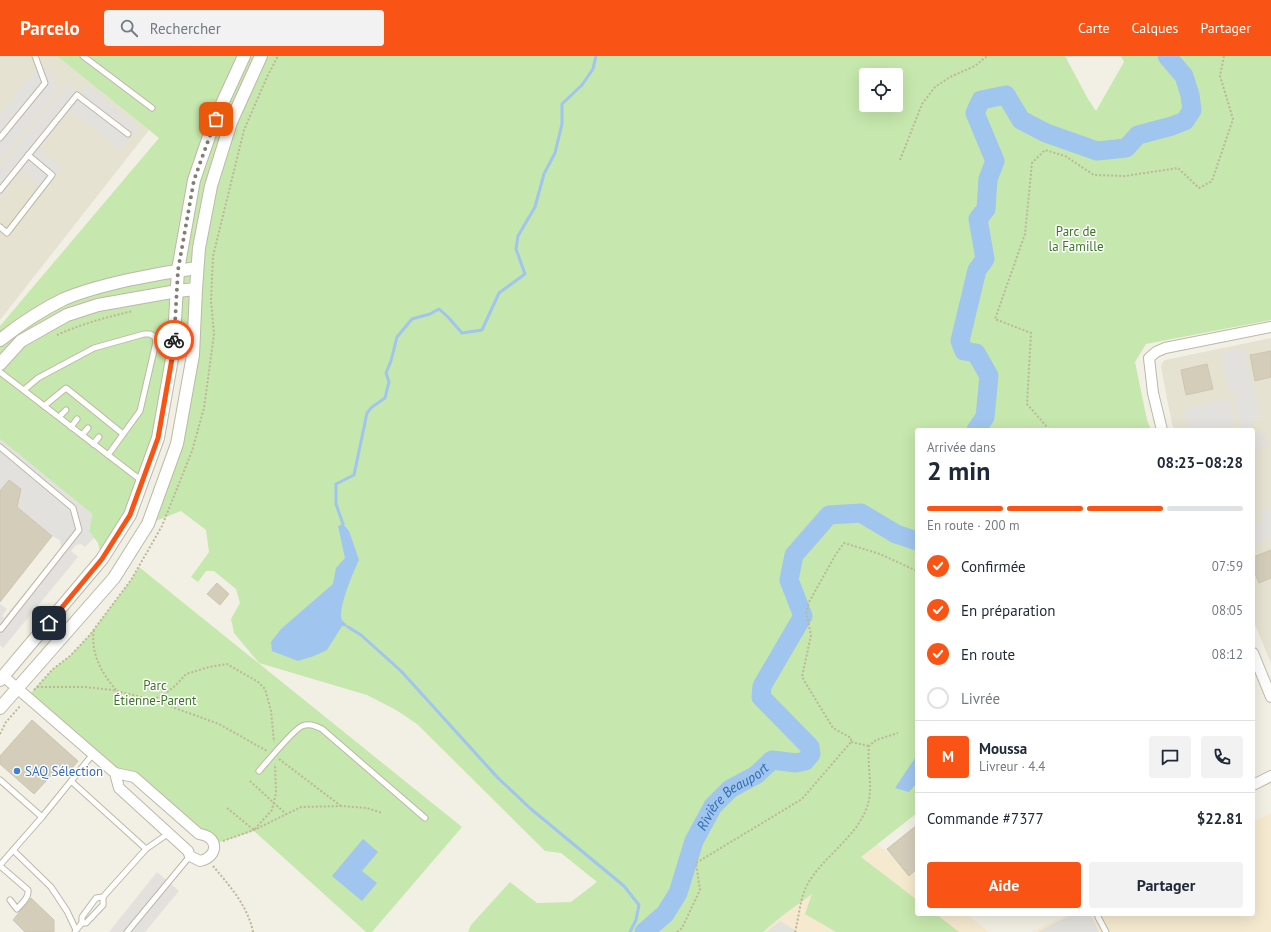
<!DOCTYPE html>
<html lang="fr">
<head>
<meta charset="utf-8">
<style>
	:root { --surface:#fff; --page:#f2f2f3; --text:#1f2937; --muted:#747a83; --line:#e0e1e3; --accent:#f95315 }
	body { margin:0; font-family:"PT Sans",sans-serif; background:var(--page); color:var(--text); height:100vh; display:flex; flex-direction:column; font-size:15px; white-space:nowrap }
	* { box-sizing:border-box; margin:0 }
	p { font-size:13px; color:var(--muted) }
	.icon { flex:none; width:22px; height:22px; fill:none; stroke:currentColor; stroke-width:2; stroke-linecap:round; stroke-linejoin:round }
	.map { position:relative; flex:1; overflow:hidden }
	.sheet { position:absolute; left:915px; top:372px; width:340px; height:488px; display:flex; flex-direction:column; background:var(--surface); border-radius:4px; box-shadow:0 4px 16px #0002 }
	.sheet>* { flex:none }
	.buttons { position:absolute; left:859px; top:12px; display:grid; gap:8px }
	.buttons a { display:grid; place-items:center; width:44px; height:44px; border-radius:4px; background:var(--surface); box-shadow:0 4px 16px #0002; font-size:20px }
	.pin { position:absolute; display:grid; place-items:center; width:34px; height:34px; color:#fff; margin:-17px; border-radius:8px; box-shadow:0 2px 6px #0006 }
	.courier { position:absolute; display:grid; place-items:center; width:40px; height:40px; margin:-20px; border:3px solid #f95315; border-radius:50%; background:#fff; color:#222; box-shadow:0 1px 5px #0007 }
	.overview em { font-style:normal; font-weight:600 }
	.overview div { display:flex; flex-direction:column-reverse }
	.overview { display:flex; align-items:center; justify-content:space-between; height:68px; padding:0 12px }
	h1 { font-size:26px; font-weight:600; line-height:30px }
	.bar { display:grid; grid-template-columns:repeat(4,1fr); gap:6px 4px; align-content:center; height:48px; padding:0 12px }
	.bar i { height:5px; border-radius:3px; background:var(--line) }
	.bar .on { background:var(--accent) }
	.bar p { grid-column:span 4 }
	.line { display:flex; align-items:center; gap:10px; padding:0 12px; border-top:1px solid var(--line) }
	.line div { flex:1 }
	.round { display:grid; place-items:center; flex:none; width:42px; height:42px; border-radius:4px; background:var(--page) }
	ol { padding:0 12px; list-style:none }
	li { display:flex; align-items:center; gap:12px; height:44px }
	li p { margin-inline-start:auto }
	li .icon { padding:4px; border-radius:50%; background:var(--accent); color:#fff; stroke-width:4 }
	li:last-child { color:var(--muted) }
	li i { width:22px; height:22px; border:2px solid var(--line); border-radius:50% }
	.action { display:flex; gap:8px; margin-top:auto; padding:8px 12px }
	.action a { flex:1; height:46px; border-radius:4px; background:var(--accent); color:#fff; font-size:16px; font-weight:600; line-height:46px; text-align:center }
	.action a+a { background:var(--page); color:var(--text) }
	header { display:flex; align-items:center; gap:24px; box-sizing:border-box; height:56px; padding:0 20px; background:var(--accent); color:#fff }
	header strong { font-size:19px }
	nav { display:flex; gap:22px; margin-inline-start:auto; font-size:14px }
	.search { width:280px; height:36px; background:var(--page); display:flex; align-items:center; gap:10px; box-sizing:border-box; padding:0 14px; border-radius:4px; color:var(--muted); font-size:15px }
	.map>svg:first-child { display:block }
	.residential { fill:#e6e2d2 }
	.commercial { fill:#f5e9cf }
	.green { fill:#c6e7ad; fill-rule:evenodd }
	.parking { fill:#e3e1dd }
	.water { fill:#a0c5ef }
	.lines { fill:none; stroke-linecap:round; stroke-linejoin:round }
	.stream { stroke:#a0c5ef; stroke-width:3 }
	.river { stroke:#a0c5ef; stroke-width:19 }
	.building { fill:#d4cdba; stroke:#cec5ad }
	.service-casing { stroke:#bdb8a7; stroke-width:7 }
	.minor-casing { stroke:#bdb8a7; stroke-width:12 }
	.tertiary-casing { stroke:#bdb8a7; stroke-width:14 }
	.path { stroke:#bfb698; stroke-width:2; stroke-dasharray:2 2; stroke-linecap:butt }
	.service { stroke:#fff; stroke-width:5 }
	.minor { stroke:#fff; stroke-width:10 }
	.tertiary { stroke:#fff; stroke-width:12 }
	.done { stroke:#817e72; stroke-width:4; stroke-dasharray:0 7.2 }
	.route { stroke:#f95315; stroke-width:5 }
	.shop-dot { fill:#3f7fe0; stroke:#fff; stroke-width:1.5 }
	.labels { text-anchor:middle; stroke-width:3; stroke-linejoin:round; paint-order:stroke }
	.park-label { font-size:13px; fill:#3c7528; stroke:#fff }
	.shop-label { font-size:13px; fill:#366cbe; stroke:#fff; text-anchor:start }
	.water-label { font-size:14px; font-style:italic; fill:#2e69af; stroke:#fff }
</style>
</head>
<body>
<header>
<strong>Parcelo</strong>
<div class="search"><svg class="icon" aria-label="search" viewBox="0 0 24 24"><circle cx="10" cy="10" r="6"/><path d="M15 15l6 6"/></svg>Rechercher</div>
<nav><a>Carte</a><a>Calques</a><a>Partager</a></nav>
</header>
<div class="map">
<svg width="1271" height="876" viewBox="0 0 1271 876">
	<rect width="100%" height="100%" fill="#f2f0e4"/>
	<g class="residential">
		<polygon points="0,0 57,0 149,74 0,264"/>
		<polygon points="1271,282 1271,607 1253,564 1253,374 1175,374 1172,368 1161,311 1162,307 1165,304"/>
	</g>
	<g class="commercial">
		<polygon points="1271,757 1271,876 1032,876 1068,858 1253,858 1253,766"/>
		<polygon points="877,788 917,820 917,858 966,858 989,876 763,876 782,860"/>
	</g>
	<g class="green">
		<path d="M57,0H1065L1088,43L1096,55L1124,6L1121,0H1271V264L1146,288L1135,306L1147,364L1151,374H917V757L861,801L917,844V858H936L959,876H836L805,858L812,838L782,860L763,876H468L471,869L510,826L537,847L571,846L597,826L561,797L545,795L417,668L396,654L367,639L259,607L234,577L231,563L240,547L236,533L214,515H206L198,526L191,521L209,496L206,474L181,455L148,468L177,388L194,268L174,270L158,382L130,459L102,503L98,487L89,475L92,458L0,383V270L159,82ZM866,19H896V49H866Z"/>
		<polygon points="139,511 462,771 372,876 366,876 254,775 214,788 134,721 115,717 27,641 53,613 70,600 89,580 131,524"/>
	</g>
	<g class="parking">
		<polygon points="40,8 57,22 54,26 61,30 0,105 0,59"/>
		<polygon points="68,27 80,37 86,28 139,71 121,94 71,54 39,93 62,111 44,133 21,115 0,141 0,111"/>
		<polygon points="1244,292 1260,361 1250,365 1255,379 1263,375 1267,390 1253,395 1253,374 1242,374 1235,343 1229,335 1222,302 1222,297"/>
		<polygon points="1230,343 1235,368 1210,374 1191,374 1184,355 1199,349"/>
		<polygon points="0,383 92,458 89,475 94,482 85,491 81,488 76,489 71,495 78,501 3,592 0,589 0,548 7,553 2,560 4,562 59,495 61,490 60,484 52,480 17,451 20,433 9,424 0,435"/>
		<polygon points="1271,453 1271,482 1253,489 1253,470 1264,465 1261,457"/>
		<polygon points="157,816 179,835 145,876 109,876"/>
		<polygon points="1073,858 1090,858 1099,876 1038,876"/>
		<polygon points="780,865 798,876 766,876"/>
	</g>
	<g class="water">
		<path d="M343,468L349,475L359,504C354,514 337,554 342,564C344,566 347,569 348,571L342,570L327,594L314,600L298,605L272,595L271,586L281,573L333,528L336,512L345,502L338,470Z"/>
		<polygon points="917,699 917,727 909,736 895,732"/>
		<polygon points="363,783 378,796 362,815 377,827 362,845 332,820"/>
	</g>
	<g class="lines">
		<g class="stream">
			<polyline points="343,468 336,448 336,428 354,419 367,357 372,351 385,342 389,326 386,317 391,305 397,281 412,263 430,258 439,253 448,261 462,277 482,274 499,237 525,218 516,193 518,180 535,151 544,118 555,97 562,68 562,48 582,29 593,13 596,0"/>
			<polyline points="348,571 361,579 401,615 498,722 531,753 624,830 639,849 636,864 630,876"/>
		</g>
		<g class="river">
			<polyline points="976,374 985,361 989,320 976,297 964,295 960,285 977,214 985,203 978,163 986,153 988,123 995,105 975,57 981,44 1006,39 1021,64 1046,77 1097,95 1126,92 1138,79 1172,70 1185,65 1192,54 1190,39 1184,20 1167,0"/>
			<path id="s1" d="M644,876L665,858L678,837L694,785L713,750L730,733L756,719L772,704L796,707L805,705L811,698L810,691L761,641L762,630L803,560L789,524L794,499L829,459L861,457L896,478L917,485"/>
		</g>
	</g>
	<g class="building">
		<polygon points="1271,295 1271,321 1255,325 1250,299"/>
		<polygon points="1207,308 1213,333 1186,339 1181,314"/>
		<polygon points="9,424 21,433 17,451 52,480 0,546 0,435"/>
		<polygon points="1271,494 1271,522 1259,527 1253,513 1253,501"/>
		<polygon points="217,527 229,538 220,549 207,538"/>
		<polygon points="32,664 78,705 68,717 60,710 34,738 0,708 0,700"/>
		<polygon points="917,769 917,813 909,820 887,793"/>
		<polygon points="31,842 54,864 54,876 25,876 13,864"/>
	</g>
	<g class="lines">
		<defs>
			<g id="service">
				<polyline points="83,0 152,52"/>
				<polyline points="0,82 45,27 35,0"/>
				<polyline points="0,134 77,39 128,78"/>
				<polyline points="0,171 7,177 52,119 28,99"/>
				<polyline points="0,316 142,425"/>
				<polyline points="24,334 38,322 94,292 144,278 150,278 155,281 156,286 140,355 108,399"/>
				<polyline points="44,350 66,332 123,378"/>
				<polyline points="59,361 66,354"/>
				<polyline points="71,371 77,363"/>
				<polyline points="82,379 88,372"/>
				<polyline points="93,388 99,381"/>
				<polyline points="0,391 73,452 79,474 1,573 0,572"/>
				<path d="M259,715C267,706 294,673 302,670C310,667 315,670 322,673L425,762"/>
				<polyline points="0,724 42,761 93,698"/>
				<polyline points="71,725 146,793 169,777"/>
				<polyline points="13,794 51,831 67,855 76,874 75,876"/>
				<polyline points="0,809 42,761"/>
				<path d="M0,810L28,834C29,842 22,847 17,853L10,844"/>
				<polyline points="1098,861 1106,876"/>
				<polyline points="82,867 82,861 96,842 103,841"/>
				<polyline points="76,874 82,867 86,867 103,849 103,841 146,793"/>
				<polyline points="127,876 190,800"/>
			</g>
			<g id="minor">
				<polyline points="1162,374 1153,337 1149,302 1156,296 1165,292 1271,271"/>
				<polyline points="1253,597 1271,641"/>
				<path d="M3,620L115,717L134,721L199,778C219,780 219,801 200,805L190,800L188,795L119,732L115,717"/>
				<polyline points="1253,729 1271,720"/>
			</g>
			<g id="tertiary">
				<path d="M0,284C19,269 41,254 64,243C85,234 106,229 128,224C151,219 174,215 197,212"/>
				<polyline points="0,308 21,285 67,259 98,249 177,235 196,233"/>
				<polyline points="0,624 102,503 130,459 158,382 173,297 178,214 194,124 215,63 244,0"/>
				<polyline points="0,652 114,522 148,468 177,388 193,299 196,233 199,192 211,130 231,66 261,0"/>
			</g>
		</defs>
		<use href="#service" class="service-casing"/>
		<use href="#minor" class="minor-casing"/>
		<use href="#tertiary" class="tertiary-casing"/>
		<g class="path">
			<polyline points="900,104 922,48 935,31 950,21 975,10 987,0"/>
			<path d="M57,279C81,268 107,261 133,255"/>
			<polyline points="1048,374 1047,371 1027,348 1031,277 995,263 1025,178 1032,107 1045,94 1065,100 1094,119 1125,120 1178,112 1199,132 1212,125 1233,63 1220,20 1224,0"/>
			<path d="M94,574C90,597 102,618 117,635"/>
			<polyline points="37,631 85,631 113,634 153,644 219,668 267,695"/>
			<polyline points="34,634 53,613 70,600 89,580 131,524 162,470 192,395 204,352 214,278 211,245 213,200 244,74 267,21 278,0"/>
			<polyline points="153,644 166,637 176,629 186,618 209,611 227,608 258,626 265,633 271,655 274,686"/>
			<polyline points="0,678 6,666 21,649"/>
			<polyline points="851,686 869,690"/>
			<polyline points="279,703 341,750"/>
			<polyline points="250,725 286,758"/>
			<polyline points="227,752 254,774 272,754 276,737 275,708"/>
			<polyline points="223,785 254,774 301,751 341,750 367,752 382,757"/>
			<path d="M213,810C229,829 248,850 253,876"/>
			<polyline points="677,876 682,872 700,834 696,807 802,743 851,686 851,682 833,672 802,621 811,579 806,556 809,546 836,498 844,487 880,498 917,515"/>
			<path d="M795,876C799,861 800,843 807,829C824,799 858,781 868,748C873,729 867,710 869,690L876,684L898,677"/>
		</g>
		<use href="#service" class="service"/>
		<use href="#minor" class="minor"/>
		<use href="#tertiary" class="tertiary"/>
	</g>
	<g class="lines">
		<polyline class="done" points="174,284 178,214 194,124 216,63"/>
		<polyline class="route" points="49,567 102,503 130,459 158,382 173,297 174,284"/>
	</g>
	<circle class="shop-dot" cx="17" cy="715" r="4"/>
	<g class="labels">
		<g class="park-label">
			<text x="1076" y="180">Parc de<tspan x="1076" dy="15">la Famille</tspan></text>
			<text x="155" y="634">Parc<tspan x="155" dy="15">Étienne-Parent</tspan></text>
		</g>
		<g class="shop-label">
			<text x="25" y="720">SAQ Sélection</text>
		</g>
		<g class="water-label">
			<text dy="5" stroke="none"><textPath href="#s1" startOffset="167">Rivière Beauport</textPath></text>
		</g>
	</g>
</svg>
<div class="buttons">
<a><svg class="icon" aria-label="locate" viewBox="0 0 24 24"><circle cx="12" cy="12" r="6"/><path d="M12 2v4M12 18v4M2 12h4M18 12h4"/></svg></a>
</div>
<div class="pin" style="left:216px;top:63px;background:#ea580c"><svg class="icon" aria-label="bag" viewBox="0 0 24 24"><path d="M5 8h14l-1 12H6zM9 8a3 3 0 0 1 6 0"/></svg></div>
<div class="pin" style="left:49px;top:567px;background:#1f2937"><svg class="icon" aria-label="home" viewBox="0 0 24 24"><path d="M3 11l9-7 9 7M6 9v11h12V9"/></svg></div>
<div class="courier" style="left:174px;top:284px"><svg class="icon" aria-label="bike" viewBox="0 0 24 24"><circle cx="6" cy="16" r="4"/><circle cx="18" cy="16" r="4"/><path d="M6 16l4-8h5l3 8M10 8l3 8H6M13 5h3"/></svg></div>
<section class="sheet">
<div class="overview"><div><h1>2 min</h1><p>Arrivée dans</p></div><em>08:23–08:28</em></div>
<div class="bar"><i class="on"></i><i class="on"></i><i class="on"></i><i></i><p>En route · 200 m</p></div>
<ol>
<li><svg class="icon" aria-label="check" viewBox="0 0 24 24"><path d="M5 12l5 5 9-10"/></svg>Confirmée<p>07:59</p></li>
<li><svg class="icon" aria-label="check" viewBox="0 0 24 24"><path d="M5 12l5 5 9-10"/></svg>En préparation<p>08:05</p></li>
<li><svg class="icon" aria-label="check" viewBox="0 0 24 24"><path d="M5 12l5 5 9-10"/></svg>En route<p>08:12</p></li>
<li><i></i>Livrée</li>
</ol>
<div class="line" style="height:72px"><b class="round" style="background:var(--accent);color:#fff">M</b><div><b>Moussa</b><p>Livreur · 4.4</p></div><a class="round"><svg class="icon" aria-label="chat" viewBox="0 0 24 24"><path d="M4 5h16v11H9l-5 4z"/></svg></a><a class="round"><svg class="icon" aria-label="phone" viewBox="0 0 24 24"><path d="M5 4h4l2 5-3 2q2 4 5 5l2-3 5 2v4C11 20 4 13 5 4z"/></svg></a></div>
<div class="line" style="height:52px"><div>Commande #7377</div><b>$22.81</b></div>
<div class="action"><a>Aide</a><a>Partager</a></div>
</section>
</div>
</body>
</html>
